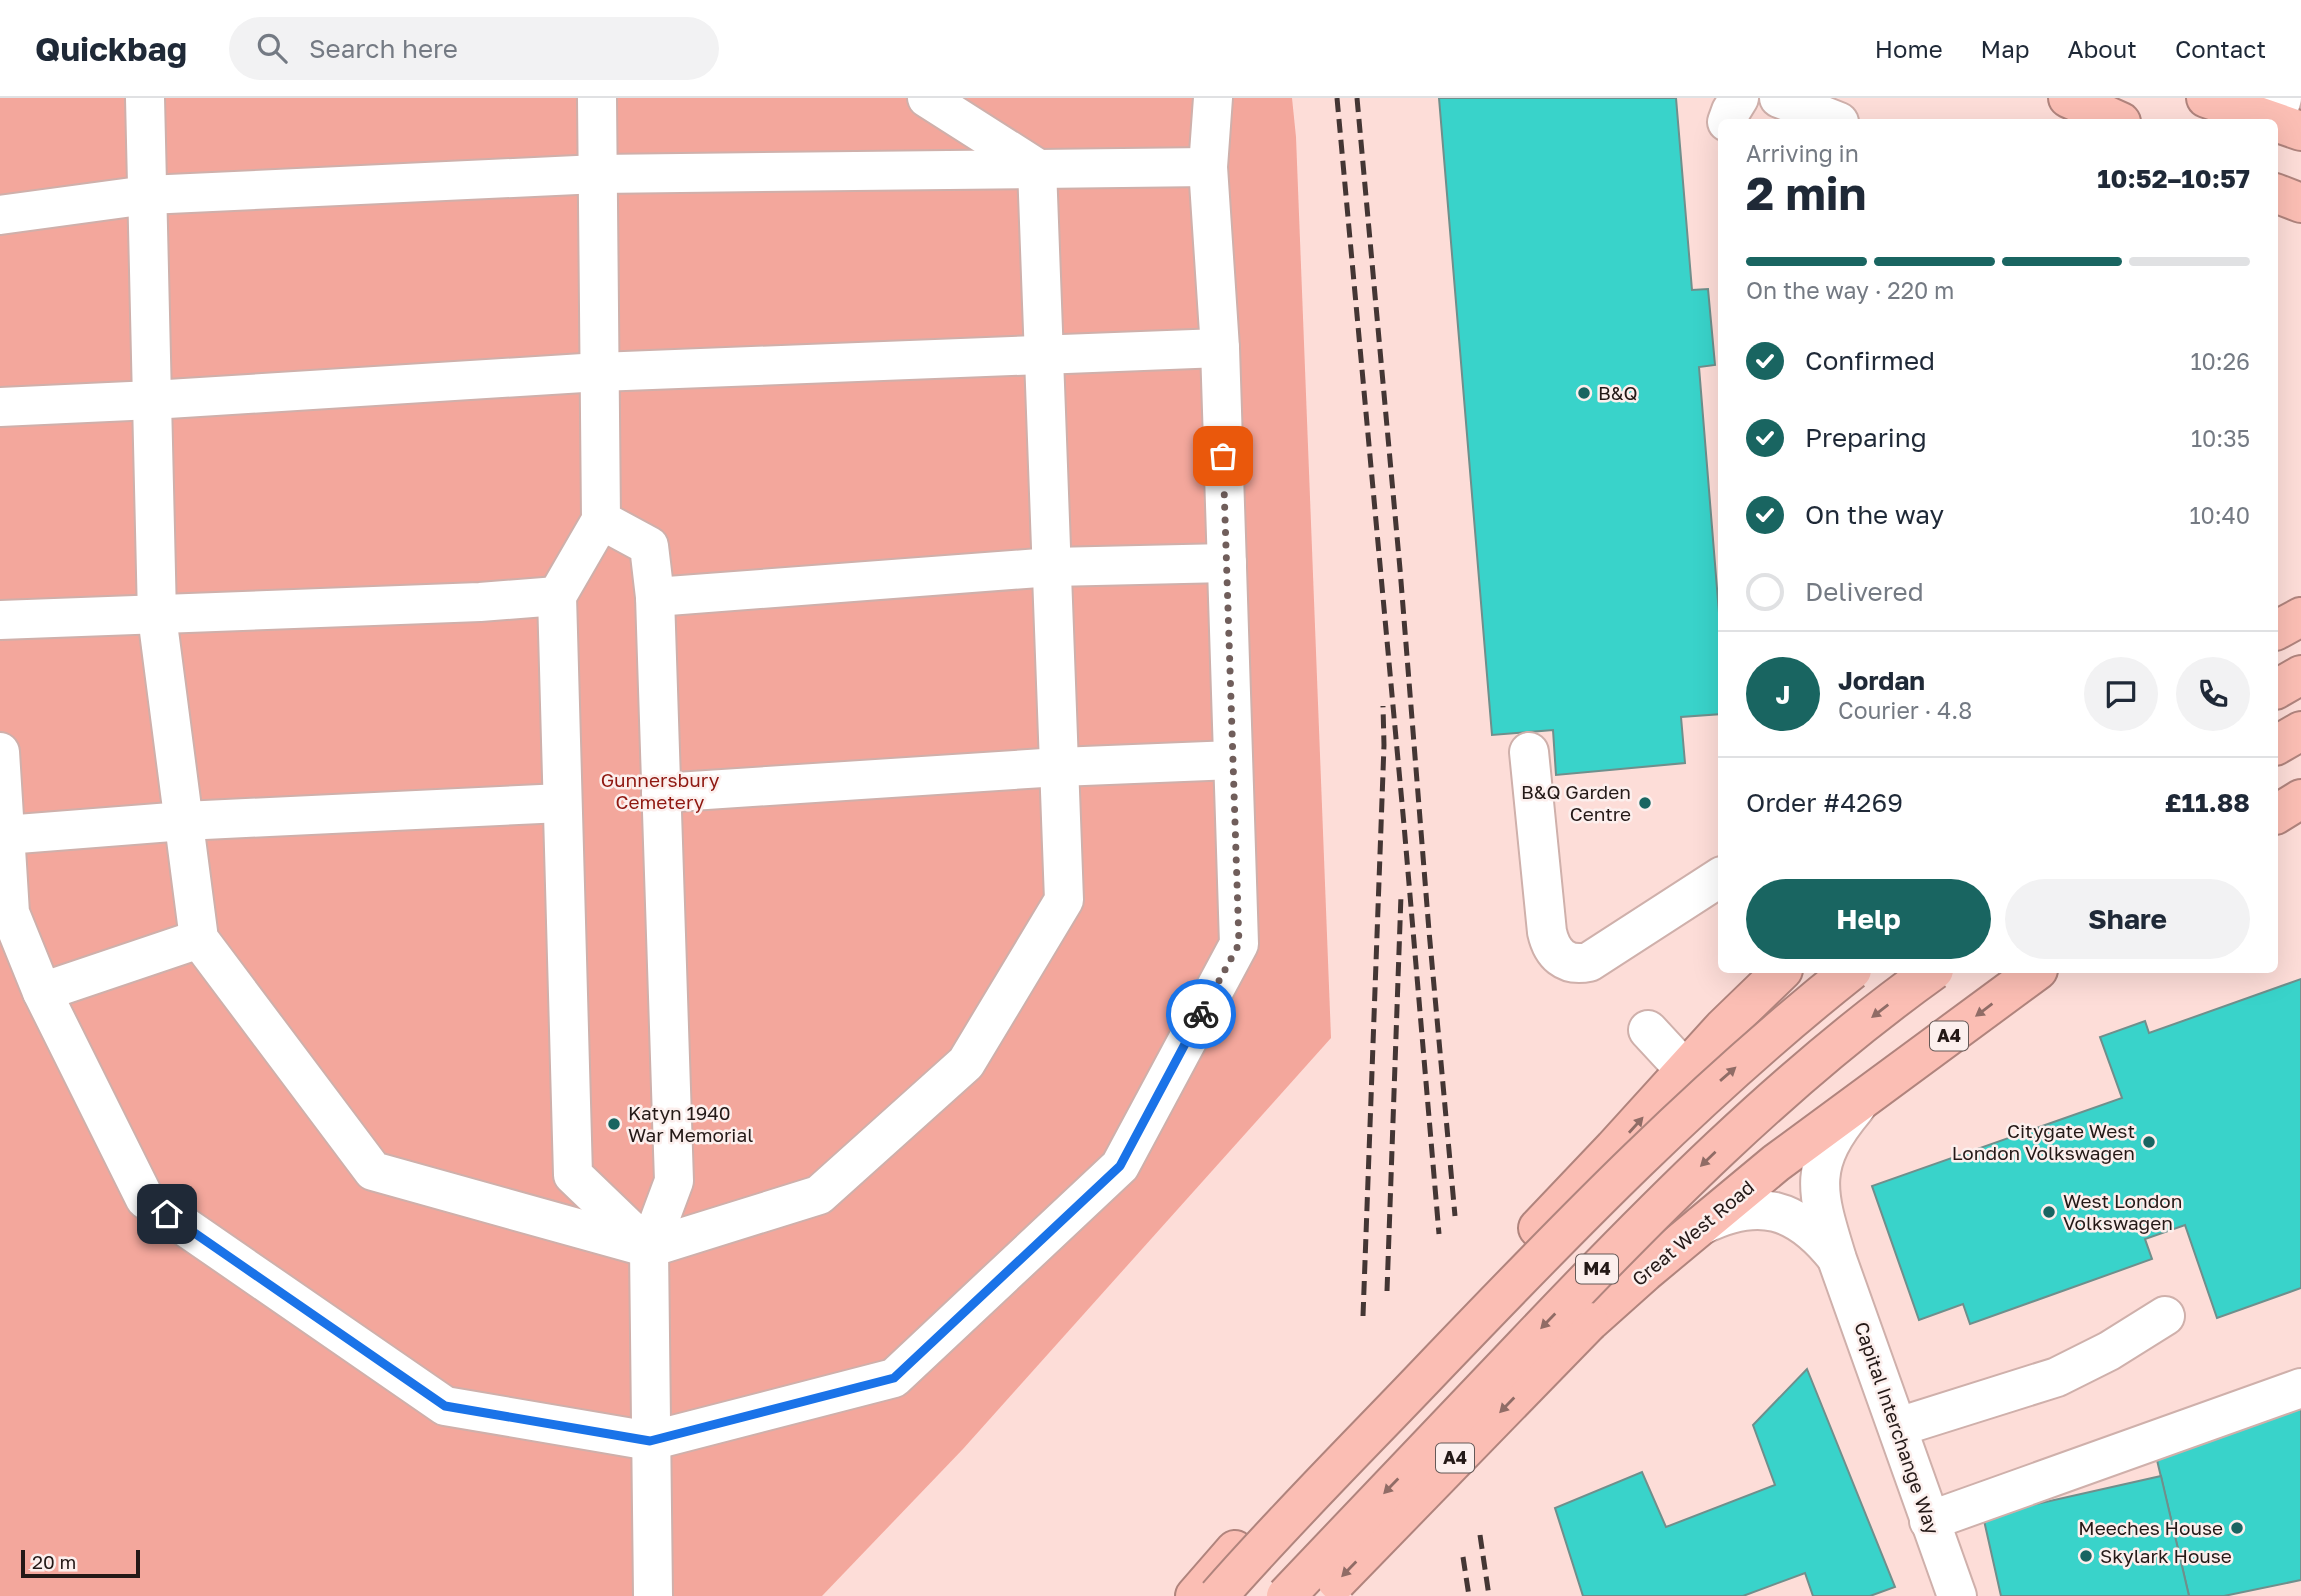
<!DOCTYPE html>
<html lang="en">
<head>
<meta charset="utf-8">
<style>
	:root { --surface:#fff; --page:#f2f2f3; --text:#1f2937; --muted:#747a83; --line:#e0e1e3; --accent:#196561 }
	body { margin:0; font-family:"Golos Text",sans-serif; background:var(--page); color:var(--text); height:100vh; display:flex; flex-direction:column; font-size:26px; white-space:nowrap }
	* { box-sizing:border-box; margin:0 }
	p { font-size:23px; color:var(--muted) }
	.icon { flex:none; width:38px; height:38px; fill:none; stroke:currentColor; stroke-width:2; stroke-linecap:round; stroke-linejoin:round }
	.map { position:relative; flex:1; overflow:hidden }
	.sheet { position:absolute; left:1718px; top:21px; width:560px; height:854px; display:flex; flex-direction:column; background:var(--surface); border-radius:10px; box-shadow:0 7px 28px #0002 }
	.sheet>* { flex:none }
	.scale { position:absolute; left:21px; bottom:18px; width:119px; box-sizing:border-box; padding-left:7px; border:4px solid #241917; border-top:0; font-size:19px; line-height:24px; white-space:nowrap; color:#241917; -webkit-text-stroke:5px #fcefed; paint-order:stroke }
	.pin { position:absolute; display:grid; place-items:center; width:60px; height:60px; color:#fff; margin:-30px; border-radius:14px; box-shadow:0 4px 10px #0006 }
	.courier { position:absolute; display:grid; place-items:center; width:70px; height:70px; margin:-35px; border:5px solid #1a73e8; border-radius:50%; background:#fff; color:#222; box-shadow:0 2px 9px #0007 }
	.head em { font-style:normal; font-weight:700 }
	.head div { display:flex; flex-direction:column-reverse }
	.head { display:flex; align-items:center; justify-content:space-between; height:119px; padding:0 28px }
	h1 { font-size:46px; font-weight:700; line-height:52px }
	.bar { display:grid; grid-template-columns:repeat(4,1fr); gap:10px 7px; align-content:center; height:84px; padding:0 28px }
	.bar i { height:9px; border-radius:5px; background:var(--line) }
	.bar .current { background:var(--accent) }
	.bar p { grid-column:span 4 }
	.line { display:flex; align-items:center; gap:18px; padding:0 28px; border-top:2px solid var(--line) }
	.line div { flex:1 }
	.round { display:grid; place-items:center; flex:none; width:74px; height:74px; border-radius:37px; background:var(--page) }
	ol { padding:0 28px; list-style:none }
	li { display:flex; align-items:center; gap:21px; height:77px }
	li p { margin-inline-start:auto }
	li .icon { padding:7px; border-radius:50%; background:var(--accent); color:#fff; stroke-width:4 }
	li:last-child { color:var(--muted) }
	li i { width:38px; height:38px; border:4px solid var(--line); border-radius:50% }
	.button { display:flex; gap:14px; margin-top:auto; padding:14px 28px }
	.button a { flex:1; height:80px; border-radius:42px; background:var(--accent); color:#fff; font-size:28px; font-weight:700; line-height:80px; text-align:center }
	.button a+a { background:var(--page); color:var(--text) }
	header { display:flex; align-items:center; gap:42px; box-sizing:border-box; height:98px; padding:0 35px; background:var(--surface); border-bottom:2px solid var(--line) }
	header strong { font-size:33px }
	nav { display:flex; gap:38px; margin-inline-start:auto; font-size:24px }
	.search { width:490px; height:63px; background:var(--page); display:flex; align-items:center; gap:18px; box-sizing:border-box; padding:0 24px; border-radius:38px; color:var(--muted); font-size:26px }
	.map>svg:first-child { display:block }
	.green { fill:#f3a79c }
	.building { fill:#39d3ca; stroke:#6f8f8c; stroke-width:2 }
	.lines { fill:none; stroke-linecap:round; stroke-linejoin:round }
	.minor-casing { stroke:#cfb0ab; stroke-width:42 }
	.highway-casing { stroke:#b0847d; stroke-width:42 }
	.minor { stroke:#fff; stroke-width:38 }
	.highway { stroke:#fbbeb4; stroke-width:38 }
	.rail { stroke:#443634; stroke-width:5; stroke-dasharray:14 7; stroke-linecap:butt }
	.highway-bridge-casing { stroke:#b0847d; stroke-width:42; stroke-linecap:butt }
	.highway-bridge { stroke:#fbbeb4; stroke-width:38 }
	.oneway { fill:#906c66 }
	.done { stroke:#705e5b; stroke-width:7; stroke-dasharray:0 12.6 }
	.route { stroke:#1a73e8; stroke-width:9 }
	.poi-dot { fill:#196561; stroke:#fcefed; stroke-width:2.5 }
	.labels { text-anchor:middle; stroke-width:5; stroke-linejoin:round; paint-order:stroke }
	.shield { fill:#fcefed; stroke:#655957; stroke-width:2 }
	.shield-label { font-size:18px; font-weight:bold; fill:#241917 }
	.poi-label { font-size:19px; fill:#241917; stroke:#fcefed; text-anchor:start }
	.park-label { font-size:19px; fill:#8f1811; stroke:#fcefed }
	.street-label { font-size:19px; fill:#241917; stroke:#fcefed }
</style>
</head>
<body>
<header>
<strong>Quickbag</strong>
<div class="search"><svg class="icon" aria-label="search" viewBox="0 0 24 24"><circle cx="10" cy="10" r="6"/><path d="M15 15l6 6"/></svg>Search here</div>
<nav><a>Home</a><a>Map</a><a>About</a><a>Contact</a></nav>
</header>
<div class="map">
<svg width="2301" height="1498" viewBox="0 0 2301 1498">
	<rect width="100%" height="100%" fill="#fdddd8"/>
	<polygon class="green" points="0,0 1292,0 1296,39 1331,940 963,1351 822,1498 0,1498"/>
	<g class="building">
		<polygon points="1439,0 1676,0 1692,192 1708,191 1715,267 1699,269 1722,552 1722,616 1681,619 1685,665 1556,677 1553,632 1492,637"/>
		<polygon points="2301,881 2301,1190 2217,1220 2185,1127 2145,1141 2152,1161 1970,1226 1963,1206 1919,1222 1872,1088 2122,1000 2100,939 2145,923 2149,935"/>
		<polygon points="1807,1271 1895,1489 1870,1498 1813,1498 1805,1475 1743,1498 1583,1498 1555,1410 1642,1374 1666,1429 1775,1387 1753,1327"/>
		<polygon points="2301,1302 2301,1482 2224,1498 2189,1498 2157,1362"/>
		<polygon points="2161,1378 2189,1498 2001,1498 1983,1418"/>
	</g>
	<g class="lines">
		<defs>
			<g id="minor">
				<polyline points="145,0 157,518 199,841 373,1073 649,1150 819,1097 966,965 1064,802 1037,70 927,0"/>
				<polyline points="597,0 601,422 557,498 573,1077 649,1150 674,1083 655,499 649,448 601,422"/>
				<polyline points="1779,0 1839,24"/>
				<polyline points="1727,24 1731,13 1739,0"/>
				<polyline points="2275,24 2282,0"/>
				<polyline points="0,117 147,97 598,76 1208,69"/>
				<polyline points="0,309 152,302 599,274 1220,250"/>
				<polyline points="655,499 1052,469 1227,465"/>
				<polyline points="0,522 480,504 557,498"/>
				<polyline points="0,654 10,815 42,894 145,1101 445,1308 650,1343 894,1280 1120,1068 1239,846 1220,250 1208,69 1213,0"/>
				<path d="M1529,654L1547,834C1552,856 1565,869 1589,864L1722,778"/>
				<polyline points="661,695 1059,669 1233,662"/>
				<polyline points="5,737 184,723 562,705"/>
				<polyline points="42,894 199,841"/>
				<polyline points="1648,932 1685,972"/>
				<path d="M1856,1009C1807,1067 1816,1093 1837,1161L1957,1498"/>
				<path d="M1702,1127C1759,1099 1797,1110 1836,1159"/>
				<polyline points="649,1150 653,1498"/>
				<polyline points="1898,1329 2057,1279 2109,1253 2165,1218"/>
				<polyline points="1929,1423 2301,1290"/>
			</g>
			<g id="highway">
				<polyline points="2068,0 2121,24"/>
				<polyline points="2206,0 2301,33"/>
				<polyline points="2275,95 2301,105"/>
				<polyline points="2275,533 2301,519"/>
				<polyline points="2275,592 2301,577"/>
				<polyline points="2275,648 2301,633"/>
				<polyline points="2275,717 2301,701"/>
				<polyline points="1538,1130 1614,1050 1723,930 1783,872"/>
				<polyline points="1589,1224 1645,1174 1776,1065 2038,872"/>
				<polyline points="1195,1498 1235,1452"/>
			</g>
		</defs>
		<use href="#minor" class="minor-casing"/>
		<use href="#highway" class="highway-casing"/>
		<use href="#minor" class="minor"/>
		<use href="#highway" class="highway"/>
		<g class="rail">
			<polyline points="1337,0 1404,727 1439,1136"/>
			<polyline points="1357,0 1400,471 1429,833 1455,1118"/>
			<polyline points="1387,1193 1401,797"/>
			<polyline points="1363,1218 1384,647 1383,608"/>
			<polyline points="1480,1437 1489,1498"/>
			<polyline points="1463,1459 1469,1498"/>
		</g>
		<defs>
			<g id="highway-bridge">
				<polyline points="1337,1483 1589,1224"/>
				<path d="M1218,1498C1288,1418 1364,1343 1437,1266C1569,1128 1702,991 1852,872"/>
				<path d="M1286,1498C1365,1415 1445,1331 1524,1248C1652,1113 1783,980 1934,872"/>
			</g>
		</defs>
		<use href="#highway-bridge" class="highway-bridge-casing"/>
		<use href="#highway-bridge" class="highway-bridge"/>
	</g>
	<defs><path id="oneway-solid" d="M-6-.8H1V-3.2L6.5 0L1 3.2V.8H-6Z" transform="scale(1.75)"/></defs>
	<g class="oneway">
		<use href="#oneway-solid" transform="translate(1984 912) rotate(143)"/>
		<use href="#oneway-solid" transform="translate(1880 913) rotate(142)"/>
		<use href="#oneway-solid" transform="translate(1728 976) rotate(-41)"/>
		<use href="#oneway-solid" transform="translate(1636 1027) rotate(-48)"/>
		<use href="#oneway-solid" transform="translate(1708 1061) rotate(136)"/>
		<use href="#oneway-solid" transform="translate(1548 1223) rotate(134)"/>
		<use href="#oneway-solid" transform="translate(1507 1307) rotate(134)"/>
		<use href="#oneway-solid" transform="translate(1391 1388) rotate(134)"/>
		<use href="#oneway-solid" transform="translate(1349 1471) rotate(134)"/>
	</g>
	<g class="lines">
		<polyline class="done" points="1201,916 1239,846 1223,358"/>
		<polyline class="route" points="167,1116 445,1308 650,1343 894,1280 1120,1068 1201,916"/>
	</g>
	<g class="poi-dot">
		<circle cx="1584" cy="295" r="7"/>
		<circle cx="1645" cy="705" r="7"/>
		<circle cx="614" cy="1026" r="7"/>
		<circle cx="2149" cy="1044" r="7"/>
		<circle cx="2049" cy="1114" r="7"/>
		<circle cx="2237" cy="1430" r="7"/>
		<circle cx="2086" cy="1458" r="7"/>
	</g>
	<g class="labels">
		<g class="shield">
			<rect x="1930" y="923.5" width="38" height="29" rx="5"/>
			<rect x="1576" y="1156.5" width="42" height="29" rx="5"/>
			<rect x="1436" y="1345.5" width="38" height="29" rx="5"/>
		</g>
		<g class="shield-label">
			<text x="1949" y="944">A4</text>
			<text x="1597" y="1177">M4</text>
			<text x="1455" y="1366">A4</text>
		</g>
		<g class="poi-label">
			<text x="1598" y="302">B&amp;Q</text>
			<text x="1631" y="701" text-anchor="end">B&amp;Q Garden<tspan x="1631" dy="22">Centre</tspan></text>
			<text x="628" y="1022">Katyn 1940<tspan x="628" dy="22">War Memorial</tspan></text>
			<text x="2135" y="1040" text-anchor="end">Citygate West<tspan x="2135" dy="22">London Volkswagen</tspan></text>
			<text x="2063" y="1110">West London<tspan x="2063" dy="22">Volkswagen</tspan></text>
			<text x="2223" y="1437" text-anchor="end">Meeches House</text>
			<text x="2100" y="1465">Skylark House</text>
		</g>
		<g class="park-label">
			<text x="660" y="689">Gunnersbury<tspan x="660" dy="22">Cemetery</tspan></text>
		</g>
		<g class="street-label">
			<text transform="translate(1693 1135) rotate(-40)" y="7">Great West Road</text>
			<text transform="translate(1897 1330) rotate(71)" y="7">Capital Interchange Way</text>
		</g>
	</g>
</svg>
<div class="scale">20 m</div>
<div class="pin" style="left:1223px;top:358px;background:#ea580c"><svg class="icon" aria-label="bag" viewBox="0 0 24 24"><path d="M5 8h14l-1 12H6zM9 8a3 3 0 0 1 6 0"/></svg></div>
<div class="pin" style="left:167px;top:1116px;background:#1f2937"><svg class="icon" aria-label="home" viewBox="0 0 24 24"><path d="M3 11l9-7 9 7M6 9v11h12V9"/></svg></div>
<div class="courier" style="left:1201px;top:916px"><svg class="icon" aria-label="bike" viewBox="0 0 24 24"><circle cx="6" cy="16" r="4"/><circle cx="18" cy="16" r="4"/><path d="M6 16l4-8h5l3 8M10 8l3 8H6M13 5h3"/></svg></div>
<section class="sheet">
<div class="head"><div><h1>2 min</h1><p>Arriving in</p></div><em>10:52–10:57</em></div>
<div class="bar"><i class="current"></i><i class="current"></i><i class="current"></i><i></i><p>On the way · 220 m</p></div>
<ol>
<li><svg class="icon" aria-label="check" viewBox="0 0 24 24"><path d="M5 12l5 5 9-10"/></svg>Confirmed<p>10:26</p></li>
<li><svg class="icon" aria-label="check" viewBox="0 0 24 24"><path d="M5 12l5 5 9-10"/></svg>Preparing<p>10:35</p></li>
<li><svg class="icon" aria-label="check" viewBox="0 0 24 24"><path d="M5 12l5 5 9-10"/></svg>On the way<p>10:40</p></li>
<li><i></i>Delivered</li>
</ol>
<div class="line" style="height:126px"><b class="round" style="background:var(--accent);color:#fff">J</b><div><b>Jordan</b><p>Courier · 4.8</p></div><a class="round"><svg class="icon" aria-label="chat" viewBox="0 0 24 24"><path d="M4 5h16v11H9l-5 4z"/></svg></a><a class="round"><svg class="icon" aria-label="phone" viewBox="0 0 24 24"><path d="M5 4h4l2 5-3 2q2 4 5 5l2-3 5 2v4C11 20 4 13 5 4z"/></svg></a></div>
<div class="line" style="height:91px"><div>Order #4269</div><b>£11.88</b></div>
<div class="button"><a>Help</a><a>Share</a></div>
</section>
</div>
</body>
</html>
